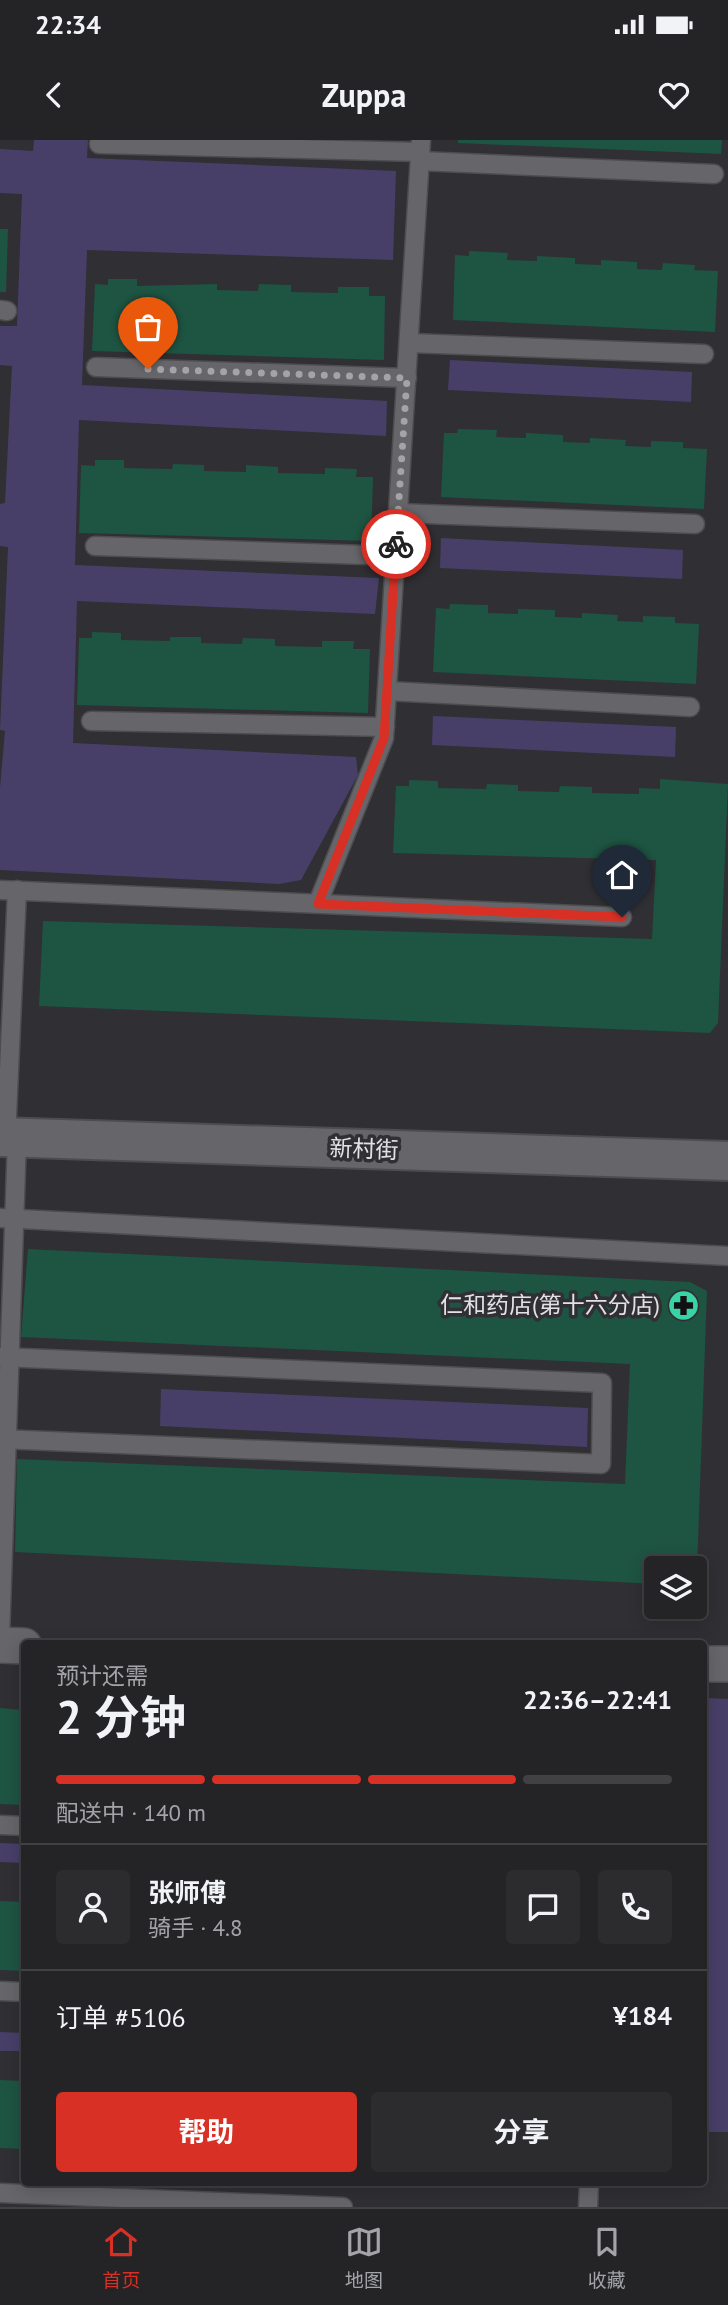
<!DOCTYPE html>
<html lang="zh">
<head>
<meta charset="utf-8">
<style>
	:root { --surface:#242326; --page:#2c2b2e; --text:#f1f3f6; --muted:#a3a4a7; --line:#414043; --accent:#d93025 }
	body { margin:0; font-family:"PT Sans","Noto Sans SC",sans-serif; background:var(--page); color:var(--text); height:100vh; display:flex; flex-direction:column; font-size:26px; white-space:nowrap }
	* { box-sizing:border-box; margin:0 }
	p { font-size:23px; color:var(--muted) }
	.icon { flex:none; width:38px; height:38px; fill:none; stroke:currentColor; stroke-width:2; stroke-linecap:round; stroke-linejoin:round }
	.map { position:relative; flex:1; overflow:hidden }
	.drawer { position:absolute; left:21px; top:1500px; width:686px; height:546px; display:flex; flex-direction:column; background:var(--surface); border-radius:7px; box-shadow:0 4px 18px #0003,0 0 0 2px var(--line) }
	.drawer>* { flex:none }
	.controls { position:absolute; left:644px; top:1416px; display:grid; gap:14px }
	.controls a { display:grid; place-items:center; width:63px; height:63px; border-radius:7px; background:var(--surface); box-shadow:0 4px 18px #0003,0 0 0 2px var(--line); font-size:35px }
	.pin { position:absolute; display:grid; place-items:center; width:60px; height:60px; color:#fff; margin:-72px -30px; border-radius:50% 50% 50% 0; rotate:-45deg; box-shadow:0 0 7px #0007 }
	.pin .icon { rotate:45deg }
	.courier { position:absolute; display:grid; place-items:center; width:70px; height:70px; margin:-35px; border:5px solid #d93025; border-radius:50%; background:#fff; color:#222; box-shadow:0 2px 9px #0007 }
	.head em { font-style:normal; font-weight:700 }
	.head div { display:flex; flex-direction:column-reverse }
	.head { display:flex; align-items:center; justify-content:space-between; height:119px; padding:0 35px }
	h1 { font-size:46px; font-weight:700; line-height:52px }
	.bar { display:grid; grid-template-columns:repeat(4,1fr); gap:10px 7px; align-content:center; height:84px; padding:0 35px }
	.bar i { height:9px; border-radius:5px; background:var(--line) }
	.bar .on { background:var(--accent) }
	.bar p { grid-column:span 4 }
	.line { display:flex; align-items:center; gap:18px; padding:0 35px; border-top:2px solid var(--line) }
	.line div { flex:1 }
	.round { display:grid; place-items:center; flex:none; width:74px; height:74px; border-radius:7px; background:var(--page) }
	.primary-button { display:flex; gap:14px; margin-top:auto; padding:14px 35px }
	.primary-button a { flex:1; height:80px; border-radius:7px; background:var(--accent); color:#fff; font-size:28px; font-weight:700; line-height:80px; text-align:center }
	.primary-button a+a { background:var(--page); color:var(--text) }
	.status { display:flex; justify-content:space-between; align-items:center; height:49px; padding:0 35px; background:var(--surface); direction:ltr }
	.status svg { height:19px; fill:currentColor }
	header { display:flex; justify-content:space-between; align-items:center; height:91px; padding:0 35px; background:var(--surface); font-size:32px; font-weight:700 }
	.menu { display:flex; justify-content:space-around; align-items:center; height:98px; border-top:2px solid var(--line); background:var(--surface); font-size:19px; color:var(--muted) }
	.menu a { display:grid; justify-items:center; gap:4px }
	.menu .on { color:var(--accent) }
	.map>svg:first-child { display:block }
	.green { fill:#483f69 }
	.building { fill:#1e5442 }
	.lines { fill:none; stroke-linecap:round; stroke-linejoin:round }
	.lane-casing { stroke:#4d4c4f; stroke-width:21 }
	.street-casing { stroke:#4d4c4f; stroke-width:38 }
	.secondary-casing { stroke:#4d4c4f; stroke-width:42 }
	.lane { stroke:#66666a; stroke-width:18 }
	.street { stroke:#66666a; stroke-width:35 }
	.secondary { stroke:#66666a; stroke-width:38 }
	.done { stroke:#a4a3a6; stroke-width:7; stroke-dasharray:0 12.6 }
	.route { stroke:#d93025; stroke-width:9 }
	.labels { text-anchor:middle; stroke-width:7; stroke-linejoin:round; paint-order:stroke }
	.street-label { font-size:23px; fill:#e2e2e4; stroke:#302f33 }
	.poi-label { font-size:23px; fill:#e2e2e4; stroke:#302f33; text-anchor:end }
</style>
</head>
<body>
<div class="status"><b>22:34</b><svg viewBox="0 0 49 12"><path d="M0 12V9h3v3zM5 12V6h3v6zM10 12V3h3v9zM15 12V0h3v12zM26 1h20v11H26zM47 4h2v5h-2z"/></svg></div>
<header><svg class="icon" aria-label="back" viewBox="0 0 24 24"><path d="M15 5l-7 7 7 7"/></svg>Zuppa<svg class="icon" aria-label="heart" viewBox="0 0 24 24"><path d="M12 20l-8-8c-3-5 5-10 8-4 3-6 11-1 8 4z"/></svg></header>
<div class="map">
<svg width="728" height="2067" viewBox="0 0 728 2067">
	<rect width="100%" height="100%" fill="#302f33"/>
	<g class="green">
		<polygon points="34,0 88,0 87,18 396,31 393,120 87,110 82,245 387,261 386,296 79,280 75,425 379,438 375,474 77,461 73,603 356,617 358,635 301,740 279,744 0,730 0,648 5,591 0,590 8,407 0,406 0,364 5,363 12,226 0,225 0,186 17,186 22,54 0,53 0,9 33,11"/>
		<polygon points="450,220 692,232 691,262 448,250"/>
		<polygon points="441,398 683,410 682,439 440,428"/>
		<polygon points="433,576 676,587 675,617 432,605"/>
		<polygon points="161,1249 588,1268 587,1307 160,1286"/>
		<polygon points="704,1558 728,1559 728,1992 704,1992"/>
		<polygon points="0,1703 24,1704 24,1723 0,1722"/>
		<polygon points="0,1892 24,1893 24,1911 0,1911"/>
	</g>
	<g class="building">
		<polygon points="458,0 722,0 721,14 458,3"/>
		<polygon points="0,89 8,89 6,152 0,152"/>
		<polygon points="469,111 508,113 507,120 537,121 537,116 575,118 575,124 601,125 601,120 637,122 637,129 662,130 663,123 695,125 694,130 718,131 715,192 453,180 455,115 469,116"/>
		<polygon points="108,139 137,139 137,146 217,144 217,150 258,151 259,144 291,145 291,152 338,153 338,147 369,147 369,156 385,156 384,220 92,211 95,144 108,145"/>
		<polygon points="458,289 497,290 496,297 526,298 526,293 563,295 563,302 590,303 590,298 626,300 625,306 651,307 651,301 683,302 683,308 707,309 704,369 441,357 444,293 457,293"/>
		<polygon points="95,320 124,320 124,328 172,329 173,324 204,325 204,331 246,332 246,325 278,327 278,333 325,334 325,328 357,329 356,337 373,337 371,401 79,393 81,325 95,326"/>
		<polygon points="450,464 488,465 488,473 518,474 518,469 555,470 555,477 582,478 582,473 618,475 617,481 643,482 643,476 675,477 675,483 699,484 696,544 433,532 436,468 449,469"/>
		<polygon points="92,492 121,493 121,500 170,501 170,497 201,497 201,503 242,504 243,498 275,499 275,506 322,507 322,501 354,501 353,509 370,509 368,573 77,565 79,498 92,498"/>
		<polygon points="660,639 728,644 718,883 710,893 39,866 43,781 652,799 656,720 393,713 396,646 409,646 409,640 438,641 438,648 486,649 487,644 518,645 518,651 559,652 560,646 592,647 592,653 639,654 639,648 660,649"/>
		<polygon points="28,1109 690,1142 707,1151 697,1430 656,1428 656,1444 15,1412 17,1319 625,1344 630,1224 21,1197"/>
		<polygon points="0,1568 24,1570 24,1665 0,1664"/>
		<polygon points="0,1761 24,1762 24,1831 0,1830"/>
		<polygon points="0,1940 24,1941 24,2009 0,2008"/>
	</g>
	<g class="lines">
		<defs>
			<g id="lane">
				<polyline points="99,4 420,12"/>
				<polyline points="420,21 714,34"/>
				<polyline points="0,170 7,171"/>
				<polyline points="409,203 704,214"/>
				<polyline points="96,227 407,238"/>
				<polyline points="398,373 695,384"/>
				<polyline points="95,406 396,416"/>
				<polyline points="387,551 690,567"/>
				<polyline points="91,581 385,587"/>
				<polyline points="0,750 622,777"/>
				<polyline points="318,763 384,598 421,0"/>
				<polyline points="6,998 17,750"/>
				<polyline points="0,1078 728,1116"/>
				<polyline points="0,1217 602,1243 601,1324 0,1299"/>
				<polyline points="0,1498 17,998"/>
				<polyline points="0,1685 24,1686"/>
				<polyline points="0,1851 24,1852"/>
				<polyline points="0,2053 343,2067"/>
				<polyline points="588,2067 589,2042"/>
			</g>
			<g id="street">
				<polyline points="0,1505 24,1506"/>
				<polyline points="704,1524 728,1524"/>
			</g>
			<polyline id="secondary" points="0,997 728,1021"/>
		</defs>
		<use href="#lane" class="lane-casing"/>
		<use href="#street" class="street-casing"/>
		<use href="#secondary" class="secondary-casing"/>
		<use href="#lane" class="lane"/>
		<use href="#street" class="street"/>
		<use href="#secondary" class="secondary"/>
	</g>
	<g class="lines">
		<polyline class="done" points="148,229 407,238 396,404"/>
		<polyline class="route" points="396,404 384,598 318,764 622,777"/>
	</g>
	<defs>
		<symbol id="pharmacy-disc" viewBox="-11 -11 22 22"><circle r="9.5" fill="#39d4a5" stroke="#302f33"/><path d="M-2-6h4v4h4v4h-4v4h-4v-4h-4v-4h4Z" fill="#111"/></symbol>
	</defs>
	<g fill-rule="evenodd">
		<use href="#pharmacy-disc" x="666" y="1148" width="35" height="35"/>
	</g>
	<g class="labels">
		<g class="street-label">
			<text transform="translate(364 1009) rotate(2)" y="8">新村街</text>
		</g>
		<g class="poi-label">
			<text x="660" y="1173">仁和药店(第十六分店)</text>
		</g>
	</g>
</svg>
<div class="controls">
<a><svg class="icon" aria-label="layers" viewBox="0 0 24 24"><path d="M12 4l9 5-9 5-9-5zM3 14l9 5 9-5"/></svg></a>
</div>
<div class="pin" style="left:148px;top:229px;background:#ea580c"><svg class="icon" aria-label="bag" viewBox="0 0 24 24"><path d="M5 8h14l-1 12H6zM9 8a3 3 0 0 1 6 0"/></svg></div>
<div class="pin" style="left:622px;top:777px;background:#1f2937"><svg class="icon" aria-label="home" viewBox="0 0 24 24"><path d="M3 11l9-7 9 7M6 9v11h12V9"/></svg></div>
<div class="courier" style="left:396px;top:404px"><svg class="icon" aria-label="bike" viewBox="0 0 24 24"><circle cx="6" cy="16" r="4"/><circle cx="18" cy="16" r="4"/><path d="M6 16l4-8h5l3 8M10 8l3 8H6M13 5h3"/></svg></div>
<section class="drawer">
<div class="head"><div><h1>2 分钟</h1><p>预计还需</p></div><em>22:36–22:41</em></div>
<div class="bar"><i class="on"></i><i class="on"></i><i class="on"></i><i></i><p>配送中 · 140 m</p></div>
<div class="line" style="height:126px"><a class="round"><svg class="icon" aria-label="person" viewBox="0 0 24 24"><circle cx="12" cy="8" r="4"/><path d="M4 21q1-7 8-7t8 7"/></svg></a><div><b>张师傅</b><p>骑手 · 4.8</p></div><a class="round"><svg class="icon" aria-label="chat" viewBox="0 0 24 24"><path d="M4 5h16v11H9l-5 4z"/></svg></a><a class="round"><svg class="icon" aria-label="phone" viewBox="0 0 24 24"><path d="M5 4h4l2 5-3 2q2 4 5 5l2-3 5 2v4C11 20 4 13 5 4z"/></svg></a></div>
<div class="line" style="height:91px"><div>订单 #5106</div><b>¥184</b></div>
<div class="primary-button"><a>帮助</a><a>分享</a></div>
</section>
</div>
<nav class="menu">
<a class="on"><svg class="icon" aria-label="home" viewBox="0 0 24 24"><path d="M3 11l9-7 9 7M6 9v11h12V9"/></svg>首页</a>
<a><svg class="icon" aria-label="map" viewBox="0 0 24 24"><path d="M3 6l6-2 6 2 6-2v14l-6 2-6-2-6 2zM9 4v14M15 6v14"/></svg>地图</a>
<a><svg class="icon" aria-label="saved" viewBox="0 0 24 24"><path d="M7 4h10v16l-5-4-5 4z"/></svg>收藏</a>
</nav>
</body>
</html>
